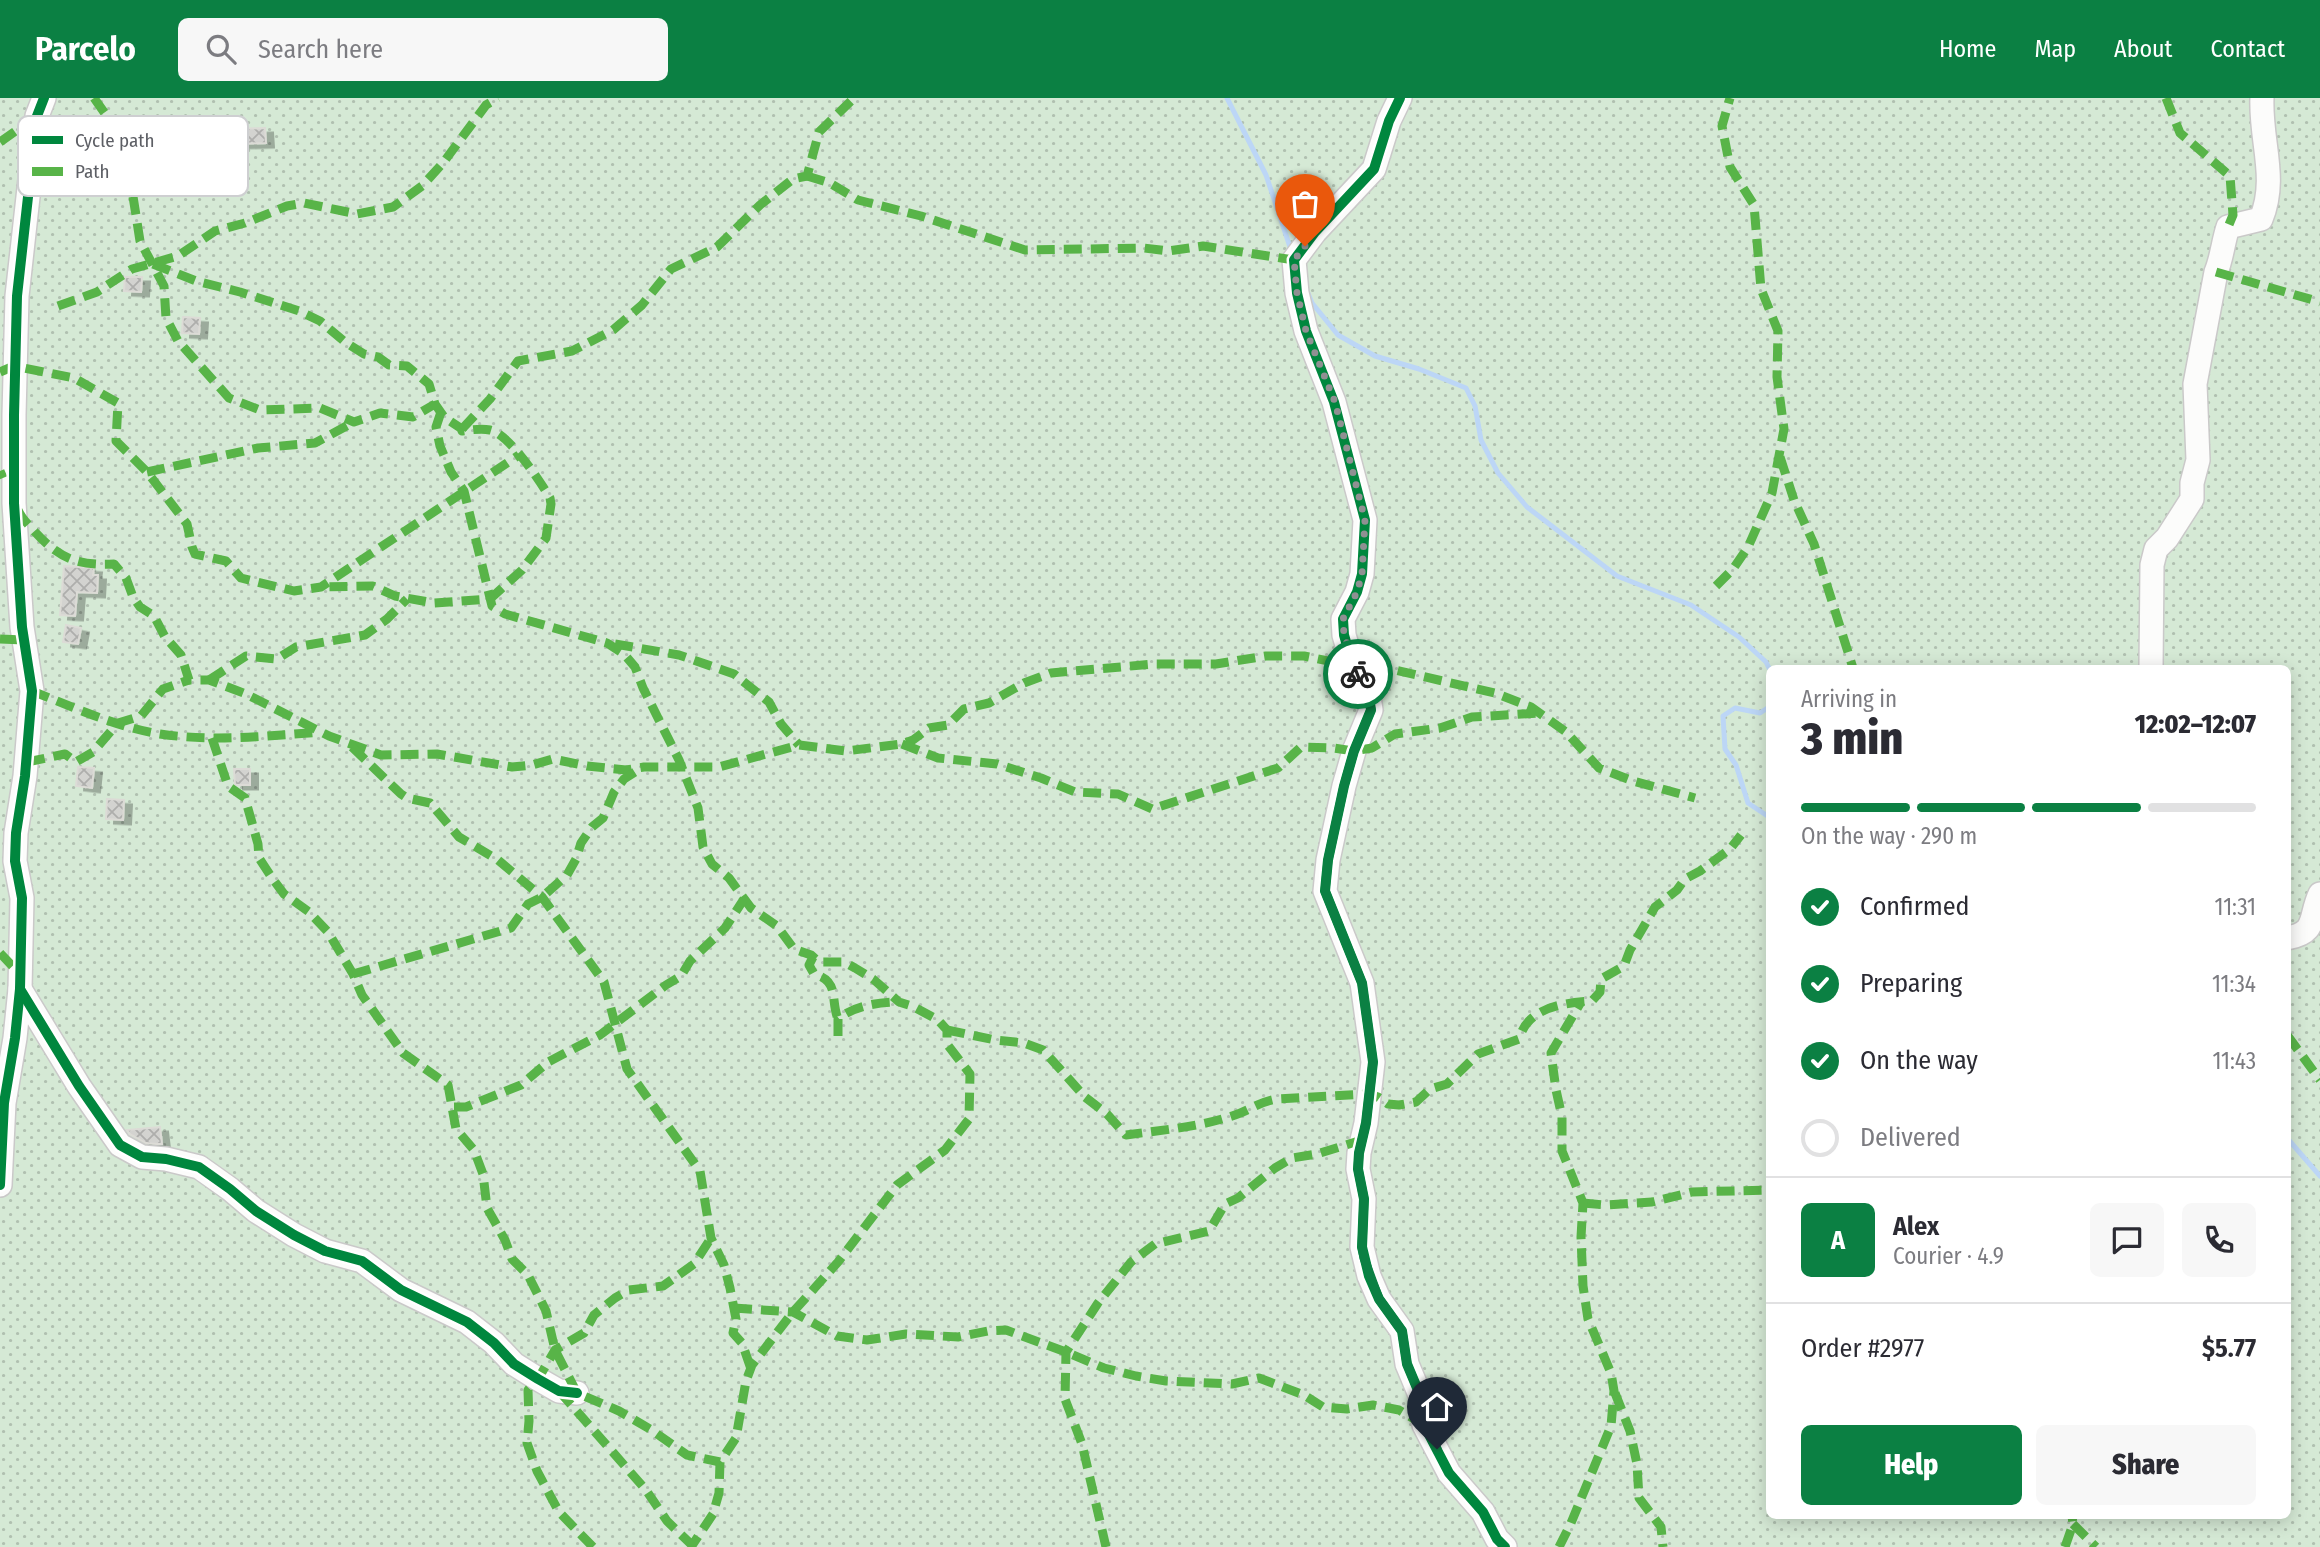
<!DOCTYPE html>
<html lang="en">
<head>
<meta charset="utf-8">
<style>
	:root { --surface:#fff; --page:#f7f7f7; --text:#2b2b33; --muted:#7c7c81; --line:#e1e1e2; --accent:#0b8043 }
	body { margin:0; font-family:"Fira Sans Condensed",sans-serif; background:var(--page); color:var(--text); height:100vh; display:flex; flex-direction:column; font-size:26px; white-space:nowrap }
	* { box-sizing:border-box; margin:0 }
	p { font-size:23px; color:var(--muted) }
	.icon { flex:none; width:38px; height:38px; fill:none; stroke:currentColor; stroke-width:2; stroke-linecap:round; stroke-linejoin:round }
	.map { position:relative; flex:1; overflow:hidden }
	.drawer { position:absolute; left:1766px; top:567px; width:525px; height:854px; display:flex; flex-direction:column; background:var(--surface); border-radius:10px; box-shadow:0 4px 18px #0003 }
	.drawer>* { flex:none }
	.pin { position:absolute; display:grid; place-items:center; width:60px; height:60px; color:#fff; margin:-72px -30px; border-radius:50% 50% 50% 0; rotate:-45deg; box-shadow:0 0 7px #0007 }
	.pin .icon { rotate:45deg }
	.courier { position:absolute; display:grid; place-items:center; width:70px; height:70px; margin:-35px; border:5px solid #0b8043; border-radius:50%; background:#fff; color:#222; box-shadow:0 2px 9px #0007 }
	.head em { font-style:normal; font-weight:800 }
	.head div { display:flex; flex-direction:column-reverse }
	.head { display:flex; align-items:center; justify-content:space-between; height:119px; padding:0 35px }
	h1 { font-size:46px; font-weight:800; line-height:52px }
	.bar { display:grid; grid-template-columns:repeat(4,1fr); gap:10px 7px; align-content:center; height:84px; padding:0 35px }
	.bar i { height:9px; border-radius:5px; background:var(--line) }
	.bar .active { background:var(--accent) }
	.bar p { grid-column:span 4 }
	.line { display:flex; align-items:center; gap:18px; padding:0 35px; border-top:2px solid var(--line) }
	.line div { flex:1 }
	.round { display:grid; place-items:center; flex:none; width:74px; height:74px; border-radius:10px; background:var(--page) }
	ol { padding:0 35px; list-style:none }
	li { display:flex; align-items:center; gap:21px; height:77px }
	li p { margin-inline-start:auto }
	li .icon { padding:7px; border-radius:50%; background:var(--accent); color:#fff; stroke-width:4 }
	li:last-child { color:var(--muted) }
	li i { width:38px; height:38px; border:4px solid var(--line); border-radius:50% }
	.button { display:flex; gap:14px; margin-top:auto; padding:14px 35px }
	.button a { flex:1; height:80px; border-radius:10px; background:var(--accent); color:#fff; font-size:28px; font-weight:800; line-height:80px; text-align:center }
	.button a+a { background:var(--page); color:var(--text) }
	header { display:flex; align-items:center; gap:42px; box-sizing:border-box; height:98px; padding:0 35px; background:var(--accent); color:#fff }
	header strong { font-size:33px }
	nav { display:flex; gap:38px; margin-inline-start:auto; font-size:24px }
	.search { width:490px; height:63px; background:var(--page); display:flex; align-items:center; gap:18px; box-sizing:border-box; padding:0 24px; border-radius:10px; color:var(--muted); font-size:26px }
	.map>svg:first-child { display:block }
	.grass { fill:url(#grass-dots); fill-rule:evenodd }
	.lines { fill:none; stroke-linecap:round; stroke-linejoin:round }
	.stream { stroke:#bcd6f6; stroke-width:5 }
	.building { fill:url(#building-cross-hatch); stroke:#dcdbd6; stroke-width:2; filter:url(#shadow) }
	.minor-casing { stroke:#cac9c9; stroke-width:26 }
	.minor { stroke:#fcfcfb; stroke-width:23 }
	.quiet { stroke:#58b448; stroke-width:9; stroke-dasharray:18 9; stroke-linecap:butt }
	.cycleway-casing { stroke:#fff; stroke-width:15 }
	.cycleway { stroke:#00873e; stroke-width:10 }
	.done { stroke:#8f9092; stroke-width:7; stroke-dasharray:0 12.6 }
	.route { stroke:#0b8043; stroke-width:9 }
	.key { fill:#fff; stroke:#cecfd1; stroke-width:2 }
	.key-label { font-size:19px; fill:#5d5f65 }
</style>
</head>
<body>
<header>
<strong>Parcelo</strong>
<div class="search"><svg class="icon" aria-label="search" viewBox="0 0 24 24"><circle cx="10" cy="10" r="6"/><path d="M15 15l6 6"/></svg>Search here</div>
<nav><a>Home</a><a>Map</a><a>About</a><a>Contact</a></nav>
</header>
<div class="map">
<svg width="2320" height="1449" viewBox="0 0 2320 1449">
	<defs>
		<pattern id="grass-dots" width="8" height="8" patternUnits="userSpaceOnUse" patternTransform="scale(1.75)"><rect width="8" height="8" fill="#d5e9d5"/><path d="M2 2h.1M6 6h.1" fill="none" stroke="#b0c0b0" stroke-width="1.8" stroke-linecap="round"/></pattern>
		<pattern id="building-cross-hatch" width="8" height="8" patternUnits="userSpaceOnUse" patternTransform="scale(1.75)"><rect width="8" height="8" fill="#d3d3d0"/><path d="M0 0l8 8M0 8l8-8" fill="none" stroke="#aeaeac"/></pattern>
		<filter id="shadow"><feDropShadow dx="8" dy="4.5" stdDeviation="0" flood-color="#0004"/></filter>
	</defs>
	<rect width="100%" height="100%" fill="#edece7"/>
	<path class="grass" d="M0,0H2320V1449H0ZM1769,570H2287V1418H1769Z"/>
	<g class="lines">
		<g class="stream">
			<polyline points="1227,0 1266,77 1292,155"/>
			<polyline points="1307,193 1312,205 1338,237 1375,258 1419,271 1466,290 1475,308 1481,342 1498,375 1527,409 1617,478 1691,507 1739,539 1766,564 1769,570"/>
			<polyline points="1769,609 1760,615 1735,610 1723,618 1725,651 1736,667 1748,705 1769,719"/>
			<polyline points="2287,1040 2320,1078"/>
		</g>
	</g>
	<g class="building">
		<polygon points="265,30 266,45 235,46 235,31"/>
		<polygon points="125,179 142,179 141,194 124,193"/>
		<polygon points="183,219 200,220 199,236 182,235"/>
		<polygon points="64,468 94,470 93,477 98,477 97,495 77,494 75,518 60,517"/>
		<polygon points="66,527 81,530 78,546 63,544"/>
		<polygon points="78,669 94,670 92,690 76,688"/>
		<polygon points="234,671 250,671 250,687 235,687"/>
		<polygon points="107,701 124,702 123,722 106,721"/>
		<polygon points="160,1029 162,1046 157,1046 146,1045 130,1036 127,1032"/>
	</g>
	<g class="lines">
		<defs>
			<g id="minor">
				<polyline points="1400,0 1389,23 1374,71 1315,134 1294,162 1297,195 1306,233 1334,304 1365,422 1362,476 1357,494 1343,521 1344,537 1353,568 1369,599 1371,612 1354,653 1344,688 1328,762 1325,793 1362,885 1373,964 1366,1025 1359,1055 1358,1071 1364,1101 1362,1149 1369,1178 1379,1201 1402,1233 1407,1266 1420,1297 1424,1327 1449,1375 1483,1414 1497,1441 1505,1449"/>
				<path d="M2151,570L2152,467L2156,451L2167,440L2192,401V385L2198,362L2195,286L2216,174C2222,160 2223,144 2228,129L2261,121C2278,80 2260,43 2262,0"/>
				<path d="M2287,840C2318,835 2309,819 2320,796"/>
				<polyline points="20,891 79,988 120,1047 142,1059 166,1061 199,1069 230,1091 256,1113 294,1137 325,1153 362,1163 401,1192 467,1224 494,1245 514,1266 538,1281 559,1293 577,1295"/>
				<polyline points="0,1087 4,1005 15,940 20,891 22,800 15,763 16,735 25,678 32,593 22,529 14,405 14,317 17,198 37,18 44,0"/>
			</g>
		</defs>
		<use href="#minor" class="minor-casing"/>
		<use href="#minor" class="minor"/>
		<g class="quiet">
			<polyline points="94,0 106,17 111,40 129,73 140,143 164,188 166,220 178,243 229,300 260,312 320,310 354,324 380,315 413,319 435,306"/>
			<polyline points="2166,0 2180,35 2230,78 2233,117 2228,129"/>
			<polyline points="0,44 37,18"/>
			<polyline points="807,78 830,85 858,102 921,118 1025,152 1144,150 1168,153 1203,148 1294,162"/>
			<path d="M153,166L196,183L240,194L299,213L320,223L345,244L364,256L378,259L389,267L407,268L429,286L435,306L444,319L462,331V333C471,332 481,330 490,332C509,336 540,383 550,400L551,406L546,440L522,472L490,501L434,505L395,498L373,488L321,489"/>
			<polyline points="2216,174 2320,204"/>
			<polyline points="58,208 97,194 132,171 178,158 215,133 245,125 287,108 304,105 357,116 393,109 422,88 443,65 486,7 498,0"/>
			<polyline points="0,274 14,268 74,280 118,305 116,343 147,374 187,426 192,449 195,456 226,463 241,480 294,493 321,489 519,357"/>
			<polyline points="441,314 436,329 440,348 451,374 464,393 492,508 505,516 607,545 624,556 635,569 643,590 679,662 698,710 703,749 712,766 729,780 751,810 777,828 794,851 811,857 819,864 844,864 855,870 873,881 899,904 912,908 938,922 947,932 947,946 970,976 969,1021 945,1052 897,1087 838,1164 793,1214 752,1267 746,1283 736,1340 720,1364 719,1395 713,1416 691,1449"/>
			<polyline points="462,331 490,301 518,263 572,253 613,232 642,207 671,171 717,149 760,107 793,81 807,78 819,34 854,0"/>
			<polyline points="1780,359 1794,402 1814,446 1853,570"/>
			<polyline points="0,373 3,380"/>
			<polyline points="147,374 258,350 315,345 354,324"/>
			<path d="M18,412C22,421 28,426 35,434C59,460 77,468 114,466L126,480L133,499L140,509L154,518L165,539L181,557L189,582H209L246,596L329,638L381,657L437,656L512,669L532,667L553,661L587,668L626,672L644,669H719L799,647L846,653L902,646L913,642L929,630L948,627L964,611L989,605L1024,585L1051,575L1154,566H1216L1266,558H1304L1353,568L1386,570L1495,595L1531,609L1566,634L1599,670L1633,683L1695,700"/>
			<polyline points="1716,488 1733,471 1748,449 1772,395 1784,331 1777,279 1778,233 1761,191 1754,107 1730,69 1722,28 1730,0"/>
			<polyline points="0,541 24,542"/>
			<polyline points="615,546 679,557 734,576 769,604 781,626 799,647"/>
			<polyline points="209,582 246,558 277,561 296,549 365,537 387,521 407,501"/>
			<path d="M32,593C73,609 116,629 160,636C214,644 267,638 321,634"/>
			<polyline points="212,640 228,688 245,700 258,746 259,760 272,780 284,796 309,814 328,834 353,876 362,897 403,955 448,987 456,1031 474,1052 483,1076 487,1110 505,1142 512,1161 528,1177 546,1213 555,1252 577,1295 619,1313 650,1331 687,1357 720,1364"/>
			<polyline points="902,646 938,660 997,666 1041,680 1075,694 1118,696 1152,711 1278,670 1301,649 1334,650 1354,653 1372,650 1395,636 1440,630 1472,619 1539,615"/>
			<polyline points="352,649 401,696 407,700 430,705 459,739 498,762 542,799 604,884 627,971 700,1073 711,1140 724,1167 730,1190 736,1221 733,1235 742,1245 751,1271"/>
			<polyline points="27,664 65,656 76,664 93,654 118,625 141,618 163,591 189,582"/>
			<polyline points="0,855 20,876"/>
			<path d="M813,859L809,867L814,876C840,883 830,901 838,921"/>
			<polyline points="353,876 511,830 528,806 542,799 567,777 576,761 581,745 592,729 603,720 614,694 624,681 638,672"/>
			<path d="M947,932L995,942L1024,945L1043,952L1085,999L1107,1016L1126,1037C1162,1032 1200,1029 1235,1017C1250,1012 1259,1004 1276,1001L1369,996L1378,999L1388,1006L1399,1007L1416,1004L1430,991L1447,986L1478,956L1519,941C1528,909 1563,905 1592,903L1600,894L1601,881L1624,868L1630,852L1655,809L1677,792L1685,781L1700,773L1730,751L1741,737"/>
			<polyline points="2287,937 2320,982"/>
			<path d="M838,938V921C853,908 879,904 899,904"/>
			<polyline points="454,1009 466,1009 521,987 548,964 600,937 666,887 681,878 690,863 725,830 744,801"/>
			<polyline points="1583,1105 1605,1107 1652,1104 1692,1094 1769,1092"/>
			<polyline points="734,1210 793,1214 837,1238 867,1242 906,1236 958,1239 988,1233 1006,1232 1066,1254 1104,1270 1136,1278 1166,1283 1232,1286 1259,1280 1304,1297 1323,1309 1347,1311 1373,1307 1399,1312 1424,1327"/>
			<polyline points="559,1293 646,1392 667,1423 694,1449"/>
			<polyline points="1615,1295 1630,1333 1637,1366 1639,1400 1661,1429 1663,1449"/>
			<polyline points="2073,1426 2096,1449"/>
			<polyline points="593,1449 559,1414 537,1373 527,1345 529,1323 528,1292 538,1281 555,1252 584,1235 594,1217 615,1200 629,1192 663,1188 694,1166 711,1140"/>
			<polyline points="1106,1449 1082,1346 1065,1301 1066,1254 1098,1205 1131,1164 1155,1146 1209,1133 1225,1106 1238,1100 1275,1070 1292,1060 1317,1056 1362,1042"/>
			<polyline points="1559,1449 1571,1425 1611,1328 1614,1293 1611,1275 1588,1221 1583,1188 1581,1139 1583,1105 1562,1053 1562,1019 1556,992 1551,955 1581,904"/>
			<polyline points="2065,1449 2073,1426 2072,1418"/>
		</g>
		<defs>
			<g id="cycleway">
				<polyline points="1400,0 1389,23 1374,71 1315,134 1294,162 1297,195 1306,233 1334,304 1365,422 1362,476 1357,494 1343,521 1344,537 1353,568 1369,599 1371,612 1354,653 1344,688 1328,762 1325,793 1362,885 1373,964 1366,1025 1359,1055 1358,1071 1364,1101 1362,1149 1369,1178 1379,1201 1402,1233 1407,1266 1420,1297 1424,1327 1449,1375 1483,1414 1497,1441 1505,1449"/>
				<polyline points="20,891 79,988 120,1047 142,1059 166,1061 199,1069 230,1091 256,1113 294,1137 325,1153 362,1163 401,1192 467,1224 494,1245 514,1266 538,1281 559,1293 577,1295"/>
				<polyline points="0,1087 4,1005 15,940 20,891 22,800 15,763 16,735 25,678 32,593 22,529 14,405 14,317 17,198 37,18 44,0"/>
			</g>
		</defs>
		<use href="#cycleway" class="cycleway-casing"/>
		<use href="#cycleway" class="cycleway"/>
	</g>
	<g class="lines">
		<polyline class="done" points="1305,148 1294,162 1297,195 1306,233 1335,304 1365,422 1362,476 1357,494 1343,521 1344,537 1358,576"/>
		<polyline class="route" points="1358,576 1369,599 1371,612 1354,653 1344,688 1328,762 1325,793 1362,885 1373,964 1366,1025 1359,1055 1358,1071 1364,1101 1362,1149 1364,1160 1379,1201 1402,1233 1407,1266 1420,1297 1424,1327 1437,1351"/>
	</g>
	<rect x="18" y="18" width="230" height="80" rx="10" class="key"/>
	<rect x="32" y="38" width="31" height="8" fill="#00873e"/>
	<rect x="32" y="69" width="31" height="9" fill="#58b448"/>
	<g class="key-label">
		<text x="75" y="49">Cycle path</text>
		<text x="75" y="80">Path</text>
	</g>
</svg>
<div class="pin" style="left:1305px;top:148px;background:#ea580c"><svg class="icon" aria-label="bag" viewBox="0 0 24 24"><path d="M5 8h14l-1 12H6zM9 8a3 3 0 0 1 6 0"/></svg></div>
<div class="pin" style="left:1437px;top:1351px;background:#1f2937"><svg class="icon" aria-label="home" viewBox="0 0 24 24"><path d="M3 11l9-7 9 7M6 9v11h12V9"/></svg></div>
<div class="courier" style="left:1358px;top:576px"><svg class="icon" aria-label="bike" viewBox="0 0 24 24"><circle cx="6" cy="16" r="4"/><circle cx="18" cy="16" r="4"/><path d="M6 16l4-8h5l3 8M10 8l3 8H6M13 5h3"/></svg></div>
<section class="drawer">
<div class="head"><div><h1>3 min</h1><p>Arriving in</p></div><em>12:02–12:07</em></div>
<div class="bar"><i class="active"></i><i class="active"></i><i class="active"></i><i></i><p>On the way · 290 m</p></div>
<ol>
<li><svg class="icon" aria-label="check" viewBox="0 0 24 24"><path d="M5 12l5 5 9-10"/></svg>Confirmed<p>11:31</p></li>
<li><svg class="icon" aria-label="check" viewBox="0 0 24 24"><path d="M5 12l5 5 9-10"/></svg>Preparing<p>11:34</p></li>
<li><svg class="icon" aria-label="check" viewBox="0 0 24 24"><path d="M5 12l5 5 9-10"/></svg>On the way<p>11:43</p></li>
<li><i></i>Delivered</li>
</ol>
<div class="line" style="height:126px"><b class="round" style="background:var(--accent);color:#fff">A</b><div><b>Alex</b><p>Courier · 4.9</p></div><a class="round"><svg class="icon" aria-label="chat" viewBox="0 0 24 24"><path d="M4 5h16v11H9l-5 4z"/></svg></a><a class="round"><svg class="icon" aria-label="phone" viewBox="0 0 24 24"><path d="M5 4h4l2 5-3 2q2 4 5 5l2-3 5 2v4C11 20 4 13 5 4z"/></svg></a></div>
<div class="line" style="height:91px"><div>Order #2977</div><b>$5.77</b></div>
<div class="button"><a>Help</a><a>Share</a></div>
</section>
</div>
</body>
</html>
